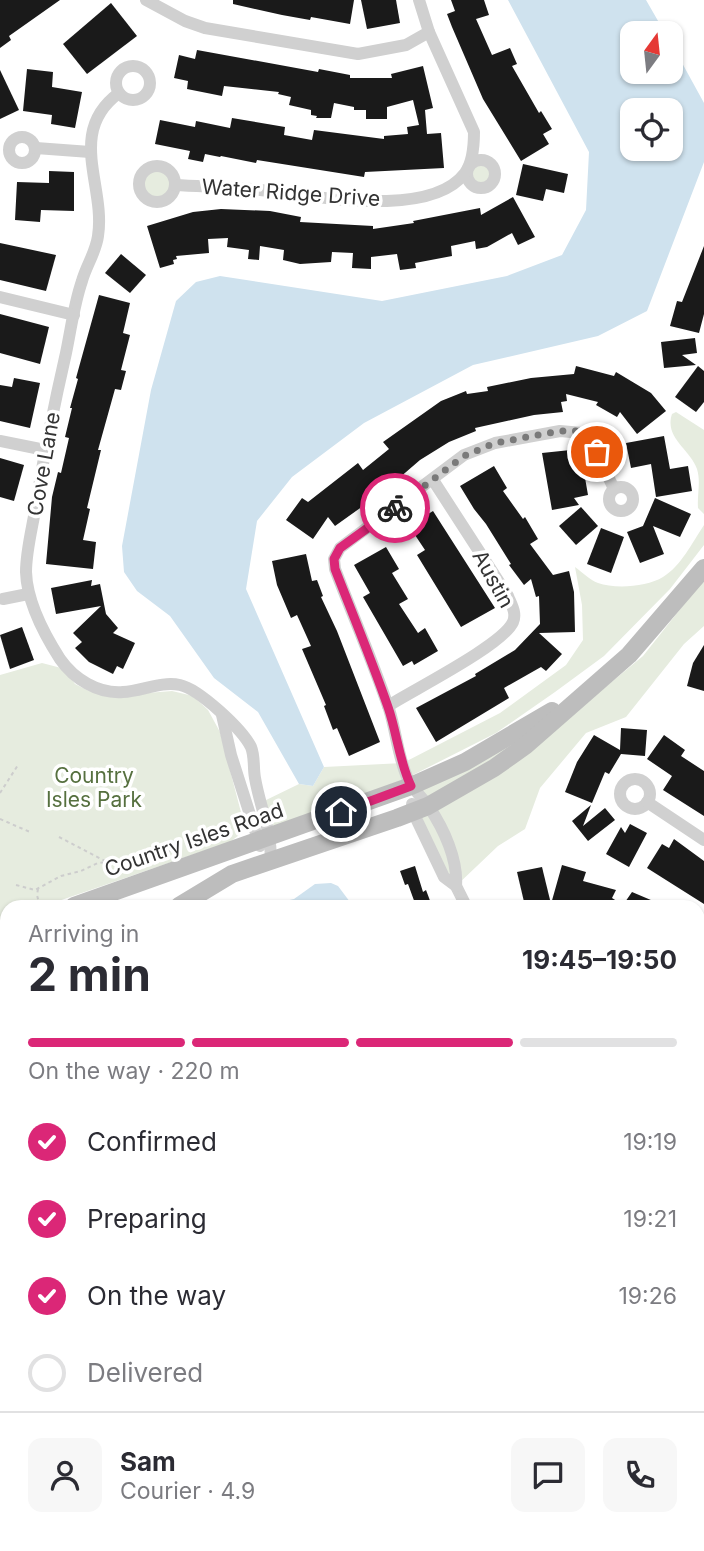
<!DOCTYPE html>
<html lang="en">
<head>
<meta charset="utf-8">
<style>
	:root { --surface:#fff; --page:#f7f7f7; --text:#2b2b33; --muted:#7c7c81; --line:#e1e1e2; --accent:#db2777 }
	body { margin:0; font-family:Inter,sans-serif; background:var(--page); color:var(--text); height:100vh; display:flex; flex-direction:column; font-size:26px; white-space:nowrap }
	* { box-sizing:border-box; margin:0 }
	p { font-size:23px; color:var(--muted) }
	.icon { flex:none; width:38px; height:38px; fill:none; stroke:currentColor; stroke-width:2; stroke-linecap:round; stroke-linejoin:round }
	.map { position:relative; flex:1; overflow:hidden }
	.side { position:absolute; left:0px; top:900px; width:705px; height:653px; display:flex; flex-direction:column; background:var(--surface); border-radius:21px 21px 0 0; box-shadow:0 2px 5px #0004 }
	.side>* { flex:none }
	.needle { width:46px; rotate:15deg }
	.controls { position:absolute; left:620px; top:21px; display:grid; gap:14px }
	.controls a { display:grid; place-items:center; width:63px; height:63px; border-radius:14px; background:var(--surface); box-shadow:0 2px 5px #0004; font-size:35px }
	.pin { position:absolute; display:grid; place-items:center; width:60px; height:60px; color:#fff; margin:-30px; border:4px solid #fff; border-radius:50%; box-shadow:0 2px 7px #0007 }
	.courier { position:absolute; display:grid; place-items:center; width:70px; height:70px; margin:-35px; border:5px solid #db2777; border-radius:50%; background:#fff; color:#222; box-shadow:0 2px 9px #0007 }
	.headline em { font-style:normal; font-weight:700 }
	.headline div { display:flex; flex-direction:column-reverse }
	.headline { display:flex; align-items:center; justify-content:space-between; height:119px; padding:0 28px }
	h1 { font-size:46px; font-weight:700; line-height:52px }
	.bar { display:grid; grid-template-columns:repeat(4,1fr); gap:10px 7px; align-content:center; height:84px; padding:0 28px }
	.bar i { height:9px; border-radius:5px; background:var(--line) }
	.bar .active { background:var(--accent) }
	.bar p { grid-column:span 4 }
	.line { display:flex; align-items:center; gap:18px; padding:0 28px; border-top:2px solid var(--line) }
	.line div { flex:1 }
	.round { display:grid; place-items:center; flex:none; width:74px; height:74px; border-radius:14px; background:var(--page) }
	ol { padding:0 28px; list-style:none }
	li { display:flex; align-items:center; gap:21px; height:77px }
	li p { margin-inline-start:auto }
	li .icon { padding:7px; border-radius:50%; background:var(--accent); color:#fff; stroke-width:4 }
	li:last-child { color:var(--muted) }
	li i { width:38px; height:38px; border:4px solid var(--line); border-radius:50% }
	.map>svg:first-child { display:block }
	.green { fill:#e6ecdf }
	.water { fill:#cfe2ee; fill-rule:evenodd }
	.building { fill:#1a1a1a }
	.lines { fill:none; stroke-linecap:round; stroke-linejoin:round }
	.path { stroke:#cdcdcd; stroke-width:2; stroke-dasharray:3.5 3.5; stroke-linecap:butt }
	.lane { stroke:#d0d0d0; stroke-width:6 }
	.street { stroke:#d0d0d0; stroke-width:12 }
	.secondary { stroke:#bdbdbd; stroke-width:18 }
	.primary { stroke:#ababab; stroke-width:19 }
	.done { stroke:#7a7a7a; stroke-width:7; stroke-dasharray:0 12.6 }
	.route { stroke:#db2777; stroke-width:9 }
	.labels { text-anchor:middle; stroke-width:7; stroke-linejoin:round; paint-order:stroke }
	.street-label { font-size:21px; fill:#333; stroke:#fff }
	.park-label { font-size:21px; fill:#56703f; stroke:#fff }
</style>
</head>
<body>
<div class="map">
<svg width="704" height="1551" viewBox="0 0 704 1551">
	<rect width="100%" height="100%" fill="#fff"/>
	<g class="green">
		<circle cx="482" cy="174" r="14"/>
		<circle cx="157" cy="184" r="18"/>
		<path d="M676,412L704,430V514L698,508C697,494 701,482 697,469C690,449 664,438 672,414Z"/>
		<path d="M704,525V545L670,589L604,656L555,692L496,733L407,778L279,828L272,825L262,802L299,784L313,786L324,767L403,763L500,713L566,665L583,640L582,605L575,567C582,572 590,580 598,583C615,589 647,587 663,577C681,566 692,543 704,525Z"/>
		<polygon points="704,579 704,626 684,644 626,717 586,733 540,788 525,829 498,846 456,886 413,812 427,806 411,786 568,718 643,656"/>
		<polygon points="42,663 65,669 75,684 89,691 110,696 172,691 193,696 208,710 220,732 243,820 243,832 226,845 215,847 44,906 7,906 7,922 0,924 0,675"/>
		<polygon points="698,1510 704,1510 704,1551 546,1551 535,1545 698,1545"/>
		<polygon points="431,1545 486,1545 496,1551 427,1551"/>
	</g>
	<g class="water">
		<path d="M508,0H646L665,33H632V72H670V41L704,103V162L647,311L598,336L473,365L364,423L292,477L257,521L246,589L324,767L313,786L299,784L258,712L214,678L170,616L137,591L124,572L122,546L151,390L176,301L196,282L220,276L382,301L507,276L562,255L586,210L589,152ZM670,110V149H632V110Z"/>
		<polygon points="331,883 338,886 353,906 262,906 294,899 315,884"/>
		<polygon points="698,1396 704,1398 704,1510 698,1510"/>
		<polygon points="0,1427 7,1435 7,1545 176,1545 181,1551 0,1551"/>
	</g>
	<g class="building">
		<polygon points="0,0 60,0 9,36 11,40 0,48"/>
		<polygon points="233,0 354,0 350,24 311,17 310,20 282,15 233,4"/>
		<polygon points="361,0 396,0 400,23 367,29"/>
		<polygon points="451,0 484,0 489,15 476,19 492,55 510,48 517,64 512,66 539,113 541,111 552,129 543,134 549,144 521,161 483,99 452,27 447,14 455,11"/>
		<polygon points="111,3 137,36 87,74 63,44"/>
		<polygon points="197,50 318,72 319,69 350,75 350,78 392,78 391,74 423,66 433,108 425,110 427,134 441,133 444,168 365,172 364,177 257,160 256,163 221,156 220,157 205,154 203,162 188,159 190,151 155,144 160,120 195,127 196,121 230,128 232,118 285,127 284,135 312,140 314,130 384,139 384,136 408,134 407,127 419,125 413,100 387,107 387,119 366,119 366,110 354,110 354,107 334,103 331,118 316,118 317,116 311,115 311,110 289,105 291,97 278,94 279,92 224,86 222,96 187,89 188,81 174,78 179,55 195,59"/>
		<polygon points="27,69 53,72 52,87 82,92 75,128 51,124 52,115 23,111"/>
		<polygon points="0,70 19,110 0,119"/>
		<polygon points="523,164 568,174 564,193 546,189 543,201 516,195"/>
		<polygon points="49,171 74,172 74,211 41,210 40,222 15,220 17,182 49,183"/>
		<polygon points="513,197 535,237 518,245 512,233 487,247 476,249 475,241 451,246 452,256 415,263 416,268 400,270 397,254 371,257 371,269 352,268 353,253 332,252 331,262 300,264 283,260 284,250 260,246 259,260 248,259 249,250 227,247 228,238 208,239 209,253 176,256 177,259 173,260 174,264 160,268 147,226 193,212 221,209 270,211 301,217 300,222 373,226 373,229 414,223 413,221 480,208 481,215"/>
		<polygon points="0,243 56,255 46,291 0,280"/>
		<polygon points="704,246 704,314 699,333 670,326 677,301 682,302"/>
		<polygon points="121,254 146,275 130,293 105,273"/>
		<polygon points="99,295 130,303 123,333 130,335 121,370 126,371 121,390 115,389 98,450 101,450 87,508 90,509 83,540 96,542 93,569 46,564 52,497 58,472 61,473 69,438 65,437 72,408 70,408 78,379 76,378"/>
		<polygon points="0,314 49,327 40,364 0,353"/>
		<polygon points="695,338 697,353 682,355 696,365 664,368 661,342"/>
		<polygon points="576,366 614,376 616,372 651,393 666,411 637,434 620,412 617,417 596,405 598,402 566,394 567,401 561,402 563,412 534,415 475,428 476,431 449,442 420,460 384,491 335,526 328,517 313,539 286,520 302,498 308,502 358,463 363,470 389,449 383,442 441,401 466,391 467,394 488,391 487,387 531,378 574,374"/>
		<polygon points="698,366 704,371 704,402 696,412 675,397"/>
		<polygon points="14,378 40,383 30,428 0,421 0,385 12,387"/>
		<polygon points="664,436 670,469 688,466 692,491 656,497 651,464 631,468 626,443"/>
		<polygon points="580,449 588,495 574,498 579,505 552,510 542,453"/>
		<polygon points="0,458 24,465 14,501 0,497"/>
		<polygon points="494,466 507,488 503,491 523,519 525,517 538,539 530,544 553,575 569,571 574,592 575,632 539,633 562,654 546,671 541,667 504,688 509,698 436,742 416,708 476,676 475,674 515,650 540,624 539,596 536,597 531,579 524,585 509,565 511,564 486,524 474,509 460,486"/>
		<polygon points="655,498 691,514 680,537 653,526 664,554 640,563 627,532 643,526"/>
		<polygon points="581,507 598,526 576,545 559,526"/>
		<polygon points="433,511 495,608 461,627 417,555 425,550 409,526"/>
		<polygon points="601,528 624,537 611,573 587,564"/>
		<polygon points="386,547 399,569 392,573 408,599 399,604 418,633 425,628 438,651 414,665 412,661 403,666 363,597 370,593 354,565"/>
		<polygon points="306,554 312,581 317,580 323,596 321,597 337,631 380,742 349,756 337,728 333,730 324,706 326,705 302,649 311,646 297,615 291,618 277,585 272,561"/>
		<polygon points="92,580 91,586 100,584 106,614 118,628 113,633 135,643 123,669 117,666 113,674 89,662 75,648 82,642 73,633 101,606 56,614 51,588"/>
		<polygon points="22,627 34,660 10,669 0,635"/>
		<polygon points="704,645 704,691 687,686 693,663"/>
		<polygon points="621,728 647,730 645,756 621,754 609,774 605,772 592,803 565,792 577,762 594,735 620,750"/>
		<polygon points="664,735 685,750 681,756 704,771 704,816 663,790 672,776 647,759"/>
		<polygon points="591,805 583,826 605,808 615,820 588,841 572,821"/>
		<polygon points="630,824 647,833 629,867 606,854 621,827 625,833"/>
		<polygon points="674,839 704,861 704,904 647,868 662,844 669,848"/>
		<polygon points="562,865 586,872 583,881 616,890 612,898 623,905 632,892 665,906 571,906 558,903 551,904"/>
		<polygon points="415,866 423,892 426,890 432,906 416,906 408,884 405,885 400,871"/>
		<polygon points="542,867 551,904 525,906 517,872"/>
	</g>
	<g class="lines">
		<g class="path">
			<polyline points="0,793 18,765"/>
			<polyline points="0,819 30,832"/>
			<polyline points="59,837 107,862"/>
			<polyline points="16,885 35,890 61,876 81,871 98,863 114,861 140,863 161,852 172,851"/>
			<polyline points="38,889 37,895 39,903"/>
		</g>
		<g class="lane">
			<polyline points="0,1252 7,1263"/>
			<polyline points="0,1290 7,1289"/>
			<polyline points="0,1313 7,1318"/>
			<polyline points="267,1551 272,1545"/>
		</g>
		<g class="street">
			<polyline points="146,0 185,21 205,28 358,54 406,45 429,32"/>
			<circle cx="133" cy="83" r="17"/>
			<path d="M119,93C66,132 106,186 98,236C96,252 86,266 82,281C74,304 71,329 66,353C55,401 45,450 37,498C34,522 26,548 26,572C27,602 44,634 60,659C74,679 98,694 123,692C142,691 161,681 180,685C199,689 242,729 251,747C255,757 253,767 255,778C260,807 271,829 271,860"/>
			<circle cx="22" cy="150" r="13"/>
			<polyline points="36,148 90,152"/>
			<circle cx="481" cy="174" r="14"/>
			<circle cx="157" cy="184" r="18"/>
			<path d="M175,185C203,187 232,186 260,190C311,195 430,220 465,173C473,162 474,144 474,132L429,32L419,0"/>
			<polyline points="0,297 74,315"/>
			<polyline points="0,441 45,450"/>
			<circle cx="621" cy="499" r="12"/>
			<polyline points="3,599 28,594"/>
			<path d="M388,706C413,690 503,645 513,622C517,613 511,604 508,596L433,480"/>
			<polyline points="222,715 231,755 260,846"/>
			<circle cx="635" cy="794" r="15"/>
			<polyline points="647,802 704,840"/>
			<polyline points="412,804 413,812 444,877 456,886 466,906"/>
			<path d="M456,886C458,860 444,829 429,807C421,796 412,789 407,777C398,756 396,731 389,709C373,662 353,616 335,569L334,559L340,548L464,455L495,443L560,431L582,433L592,442L614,489"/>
			<polyline points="698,997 704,1001"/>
			<polyline points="698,1177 704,1182"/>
			<polyline points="698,1279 704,1286"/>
		</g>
		<g class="secondary">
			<polyline points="74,906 411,786 465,762 552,711"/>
			<polyline points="179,906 232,874 397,818 428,806 494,768 525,746 629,655 704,568"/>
			<polyline points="0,934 7,931"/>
			<polyline points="0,954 7,952"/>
		</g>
		<g class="primary">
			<polyline points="0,1037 7,1053"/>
			<polyline points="0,1125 7,1140"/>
			<polyline points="388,1545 398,1551"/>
			<polyline points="502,1545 513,1551"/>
		</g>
	</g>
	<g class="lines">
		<polyline class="done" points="395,508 464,456 495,443 560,431 576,431 586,435 597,452"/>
		<path class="route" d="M341,812L411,786C399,761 397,733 388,707C372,661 353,615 335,569L334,559L340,548L395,508"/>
	</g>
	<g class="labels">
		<g class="street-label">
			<text transform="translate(291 193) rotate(4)" y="7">Water Ridge Drive</text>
			<text transform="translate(44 464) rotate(-80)" y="7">Cove Lane</text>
			<text transform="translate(493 579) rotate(61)" y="7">Austin</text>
			<text transform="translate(194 840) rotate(-19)" y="7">Country Isles Road</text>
		</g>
		<g class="park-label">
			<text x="94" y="783">Country<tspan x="94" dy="24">Isles Park</tspan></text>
		</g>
	</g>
</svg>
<div class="controls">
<a><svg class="needle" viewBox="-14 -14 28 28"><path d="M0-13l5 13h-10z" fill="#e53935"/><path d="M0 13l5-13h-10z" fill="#7c7c81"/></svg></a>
<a><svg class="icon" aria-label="locate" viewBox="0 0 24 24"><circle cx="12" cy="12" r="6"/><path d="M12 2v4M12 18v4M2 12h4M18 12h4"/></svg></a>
</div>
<div class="pin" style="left:597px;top:452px;background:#ea580c"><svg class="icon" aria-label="bag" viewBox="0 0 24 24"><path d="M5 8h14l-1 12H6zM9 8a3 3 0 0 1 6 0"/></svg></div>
<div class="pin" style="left:341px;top:812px;background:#1f2937"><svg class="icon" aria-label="home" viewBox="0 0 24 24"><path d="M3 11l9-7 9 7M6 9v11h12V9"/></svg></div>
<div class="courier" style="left:395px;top:508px"><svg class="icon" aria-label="bike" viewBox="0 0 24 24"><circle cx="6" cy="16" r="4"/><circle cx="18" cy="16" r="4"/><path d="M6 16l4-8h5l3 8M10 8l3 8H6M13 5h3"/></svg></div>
<section class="side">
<div class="headline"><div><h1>2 min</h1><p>Arriving in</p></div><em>19:45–19:50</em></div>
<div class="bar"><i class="active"></i><i class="active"></i><i class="active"></i><i></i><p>On the way · 220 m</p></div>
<ol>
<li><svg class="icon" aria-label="check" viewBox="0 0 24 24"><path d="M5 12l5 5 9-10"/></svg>Confirmed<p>19:19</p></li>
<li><svg class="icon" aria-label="check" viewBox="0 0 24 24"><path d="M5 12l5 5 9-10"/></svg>Preparing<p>19:21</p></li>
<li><svg class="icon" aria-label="check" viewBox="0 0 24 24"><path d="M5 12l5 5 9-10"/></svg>On the way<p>19:26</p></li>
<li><i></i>Delivered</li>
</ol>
<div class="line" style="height:126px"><a class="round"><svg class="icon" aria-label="person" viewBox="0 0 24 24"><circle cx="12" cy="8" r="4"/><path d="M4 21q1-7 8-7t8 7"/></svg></a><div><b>Sam</b><p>Courier · 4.9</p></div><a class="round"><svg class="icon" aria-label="chat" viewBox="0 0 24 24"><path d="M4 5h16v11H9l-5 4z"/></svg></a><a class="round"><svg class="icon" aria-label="phone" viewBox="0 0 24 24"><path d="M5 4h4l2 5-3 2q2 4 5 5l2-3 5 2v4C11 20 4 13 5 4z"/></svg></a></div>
</section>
</div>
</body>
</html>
